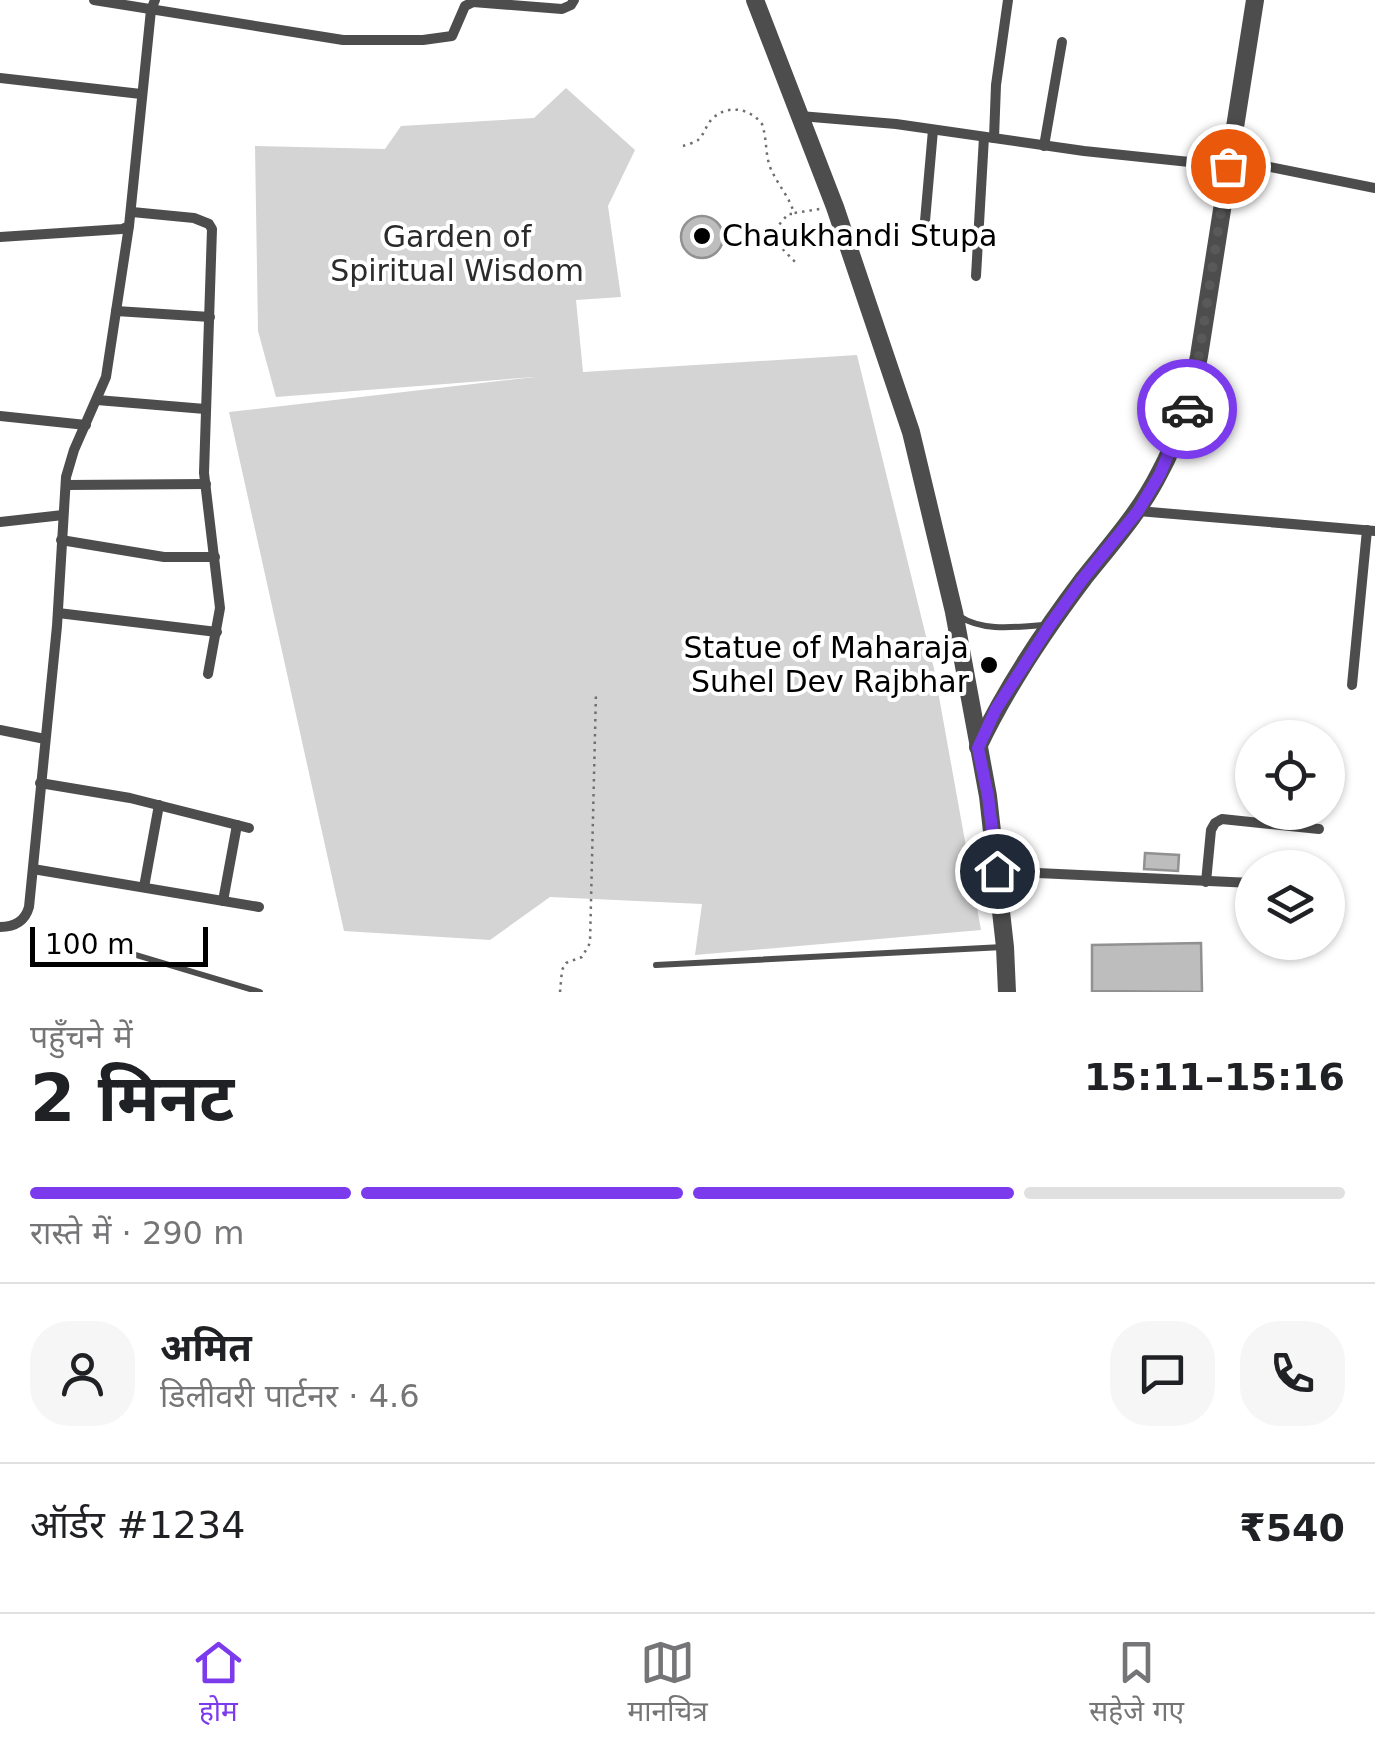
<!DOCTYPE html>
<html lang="hi">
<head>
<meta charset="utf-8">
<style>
	:root { --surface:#fff; --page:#f6f6f6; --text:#202124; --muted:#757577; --line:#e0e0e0; --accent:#7c3aed }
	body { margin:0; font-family:"DejaVu Sans","Noto Sans Devanagari",sans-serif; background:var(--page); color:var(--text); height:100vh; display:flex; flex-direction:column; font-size:38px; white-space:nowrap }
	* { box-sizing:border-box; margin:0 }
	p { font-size:32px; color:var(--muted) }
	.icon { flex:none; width:55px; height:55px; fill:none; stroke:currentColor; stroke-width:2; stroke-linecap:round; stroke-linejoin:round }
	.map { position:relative; height:992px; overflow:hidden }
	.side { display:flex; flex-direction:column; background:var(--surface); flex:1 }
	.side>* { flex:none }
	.buttons { position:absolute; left:1235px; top:720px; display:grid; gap:20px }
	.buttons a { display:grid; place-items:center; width:110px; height:110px; border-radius:50%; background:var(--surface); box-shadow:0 2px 8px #0004; font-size:50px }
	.scale { position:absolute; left:30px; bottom:25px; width:178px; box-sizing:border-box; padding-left:10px; border:5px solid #000; border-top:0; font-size:28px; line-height:35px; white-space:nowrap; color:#000; -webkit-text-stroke:8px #fff; paint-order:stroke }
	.pin { position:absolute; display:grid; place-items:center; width:85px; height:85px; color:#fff; margin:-42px; border:5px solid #fff; border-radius:50%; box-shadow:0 2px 10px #0007 }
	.courier { position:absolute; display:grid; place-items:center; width:100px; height:100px; margin:-50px; border:8px solid #7c3aed; border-radius:50%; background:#fff; color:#222; box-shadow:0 2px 12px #0007 }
	.summary em { font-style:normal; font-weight:700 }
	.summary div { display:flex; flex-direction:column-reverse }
	.summary { display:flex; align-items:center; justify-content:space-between; height:170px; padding:0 30px }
	h1 { font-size:65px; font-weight:700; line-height:75px }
	.bar { display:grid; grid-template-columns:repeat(4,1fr); gap:15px 10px; align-content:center; height:120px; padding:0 30px }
	.bar i { height:12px; border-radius:8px; background:var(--line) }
	.bar .on { background:var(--accent) }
	.bar p { grid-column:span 4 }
	.line { display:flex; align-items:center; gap:25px; padding:0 30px; border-top:2px solid var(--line) }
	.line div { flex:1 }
	.round { display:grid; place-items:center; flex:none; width:105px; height:105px; border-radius:40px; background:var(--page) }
	.tabs { display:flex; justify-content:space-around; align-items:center; height:140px; border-top:2px solid var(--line); background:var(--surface); font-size:28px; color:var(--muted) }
	.tabs a { display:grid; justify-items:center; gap:5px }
	.tabs .on { color:var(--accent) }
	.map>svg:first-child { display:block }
	.green { fill:#d4d4d4 }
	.building { fill:#bdbdbd; stroke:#919191; stroke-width:2.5 }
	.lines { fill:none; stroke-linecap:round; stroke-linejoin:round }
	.path { stroke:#6f6f6f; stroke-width:2.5; stroke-dasharray:2.5 5; stroke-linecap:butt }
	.service { stroke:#4d4d4d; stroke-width:6 }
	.minor { stroke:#4d4d4d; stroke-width:10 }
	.tertiary { stroke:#4d4d4d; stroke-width:18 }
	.done { stroke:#595959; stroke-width:10; stroke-dasharray:0 18 }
	.route { stroke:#7c3aed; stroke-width:12 }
	.poi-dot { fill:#000; stroke:#fff; stroke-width:4 }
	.labels { text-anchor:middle; stroke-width:8; stroke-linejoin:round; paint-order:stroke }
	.poi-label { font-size:30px; fill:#000; stroke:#fff; text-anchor:start }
	.park-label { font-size:30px; fill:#2b2b2b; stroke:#fff }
</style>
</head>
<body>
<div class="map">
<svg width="1375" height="992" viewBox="0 0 1375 992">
	<rect width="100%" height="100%" fill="#fff"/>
	<polygon class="green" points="566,88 635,150 608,206 621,297 576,300 583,372 857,355 934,669 981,930 695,955 702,904 550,897 490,940 344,931 229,412 535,377 276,397 258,331 255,146 385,149 401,126 534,118"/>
	<g class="building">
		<circle cx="702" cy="237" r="21"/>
		<polygon points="1145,853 1179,855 1178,871 1144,869"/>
		<polygon points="1201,943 1202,992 1092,991 1092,945"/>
	</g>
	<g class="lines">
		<g class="path">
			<path d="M683,146C686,145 696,142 698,140C704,135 706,125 712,119C727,104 750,108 762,124C767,138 765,153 770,167C777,184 789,196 794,213L820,209"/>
			<polyline points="792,214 788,214 778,226 777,243 796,263"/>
			<polyline points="560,992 562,970 566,963 582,957 590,943 596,692"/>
		</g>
		<g class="service">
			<path d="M959,616C983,632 1016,627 1044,625"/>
			<polyline points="126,952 260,992"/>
			<polyline points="656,965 1003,947"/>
		</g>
		<g class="minor">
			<polyline points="94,0 343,40 423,40 452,36 465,6 473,2 562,9 571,5 574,0"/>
			<polyline points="0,78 141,94"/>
			<polyline points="800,116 896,124 1084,151 1228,166"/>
			<polyline points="994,138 996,85 1008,0"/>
			<polyline points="1044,146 1062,42"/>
			<polyline points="1230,159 1375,188"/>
			<polyline points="132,212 194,218 209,224 212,229 204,473 220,608 208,674"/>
			<polyline points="925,221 933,130"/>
			<polyline points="0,237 122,229 129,226 151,10 155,0"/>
			<polyline points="976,276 984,137"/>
			<polyline points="116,311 210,317"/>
			<polyline points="97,400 205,409"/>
			<polyline points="0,416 86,425"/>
			<polyline points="66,485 206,484"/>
			<polyline points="1138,511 1375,531"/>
			<polyline points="0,522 63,515"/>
			<polyline points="61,540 164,557 215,557"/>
			<polyline points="58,613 217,632"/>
			<polyline points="1352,685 1367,530"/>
			<polyline points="0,730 45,739"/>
			<polyline points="40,783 130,798 249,828"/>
			<polyline points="33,869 259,907"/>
			<polyline points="997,871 1252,883"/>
			<polyline points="1206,882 1211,830 1215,823 1222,819 1319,829"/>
			<polyline points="144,887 159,805"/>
			<polyline points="223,901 237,825"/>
			<path d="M0,927C15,927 25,921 29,907L57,626L66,477L74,450L106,377L129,226"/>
		</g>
		<g class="tertiary">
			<polyline points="755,0 835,207 911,432 954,612 988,796 1005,947 1007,992"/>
			<path d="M978,747C1006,688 1044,631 1084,578C1111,544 1140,512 1160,472C1180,435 1191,397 1199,356L1255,0"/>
		</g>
	</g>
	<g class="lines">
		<polyline class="done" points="1187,409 1199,356 1228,166"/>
		<polyline class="route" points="997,871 988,796 978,748 996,709 1050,625 1082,580 1138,511 1160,474 1187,409"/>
	</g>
	<g class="poi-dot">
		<circle cx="702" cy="236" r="10"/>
		<circle cx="989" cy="665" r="10"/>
	</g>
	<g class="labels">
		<g class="poi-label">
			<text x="722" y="246">Chaukhandi Stupa</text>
			<text x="969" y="658" text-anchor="end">Statue of Maharaja<tspan x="969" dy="34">Suhel Dev Rajbhar</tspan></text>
		</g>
		<g class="park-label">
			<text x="457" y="247">Garden of<tspan x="457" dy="34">Spiritual Wisdom</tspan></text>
		</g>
	</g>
</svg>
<div class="buttons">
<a><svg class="icon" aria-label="locate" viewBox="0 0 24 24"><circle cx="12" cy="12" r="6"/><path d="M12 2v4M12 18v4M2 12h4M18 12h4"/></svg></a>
<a><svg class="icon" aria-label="layers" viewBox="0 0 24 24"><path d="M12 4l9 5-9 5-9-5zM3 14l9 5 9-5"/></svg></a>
</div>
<div class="scale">100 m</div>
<div class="pin" style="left:1228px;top:166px;background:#ea580c"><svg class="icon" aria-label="bag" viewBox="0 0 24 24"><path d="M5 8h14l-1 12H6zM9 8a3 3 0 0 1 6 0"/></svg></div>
<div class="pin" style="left:997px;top:871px;background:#1f2937"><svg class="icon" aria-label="home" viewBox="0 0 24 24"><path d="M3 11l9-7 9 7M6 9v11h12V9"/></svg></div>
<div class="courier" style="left:1187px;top:409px"><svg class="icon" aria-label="car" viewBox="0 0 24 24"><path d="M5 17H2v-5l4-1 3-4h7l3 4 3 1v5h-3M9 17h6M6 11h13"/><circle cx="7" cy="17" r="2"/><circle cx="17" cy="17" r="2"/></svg></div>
</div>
<section class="side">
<div class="summary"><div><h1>2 मिनट</h1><p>पहुँचने में</p></div><em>15:11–15:16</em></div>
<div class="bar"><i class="on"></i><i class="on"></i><i class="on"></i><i></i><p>रास्ते में · 290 m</p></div>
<div class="line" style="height:180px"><a class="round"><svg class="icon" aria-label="person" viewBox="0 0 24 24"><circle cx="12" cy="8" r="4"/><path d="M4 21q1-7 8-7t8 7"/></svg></a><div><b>अमित</b><p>डिलीवरी पार्टनर · 4.6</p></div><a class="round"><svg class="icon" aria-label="chat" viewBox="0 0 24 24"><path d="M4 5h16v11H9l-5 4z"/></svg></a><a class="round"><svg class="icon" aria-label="phone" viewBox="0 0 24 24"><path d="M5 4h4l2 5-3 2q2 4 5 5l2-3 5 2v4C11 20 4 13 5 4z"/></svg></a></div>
<div class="line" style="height:130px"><div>ऑर्डर #1234</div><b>₹540</b></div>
</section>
<nav class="tabs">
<a class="on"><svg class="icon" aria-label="home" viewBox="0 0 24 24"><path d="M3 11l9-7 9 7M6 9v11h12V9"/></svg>होम</a>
<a><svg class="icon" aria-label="map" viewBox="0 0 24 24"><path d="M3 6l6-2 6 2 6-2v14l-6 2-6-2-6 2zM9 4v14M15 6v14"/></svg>मानचित्र</a>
<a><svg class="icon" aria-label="saved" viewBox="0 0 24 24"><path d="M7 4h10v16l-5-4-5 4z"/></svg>सहेजे गए</a>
</nav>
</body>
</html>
